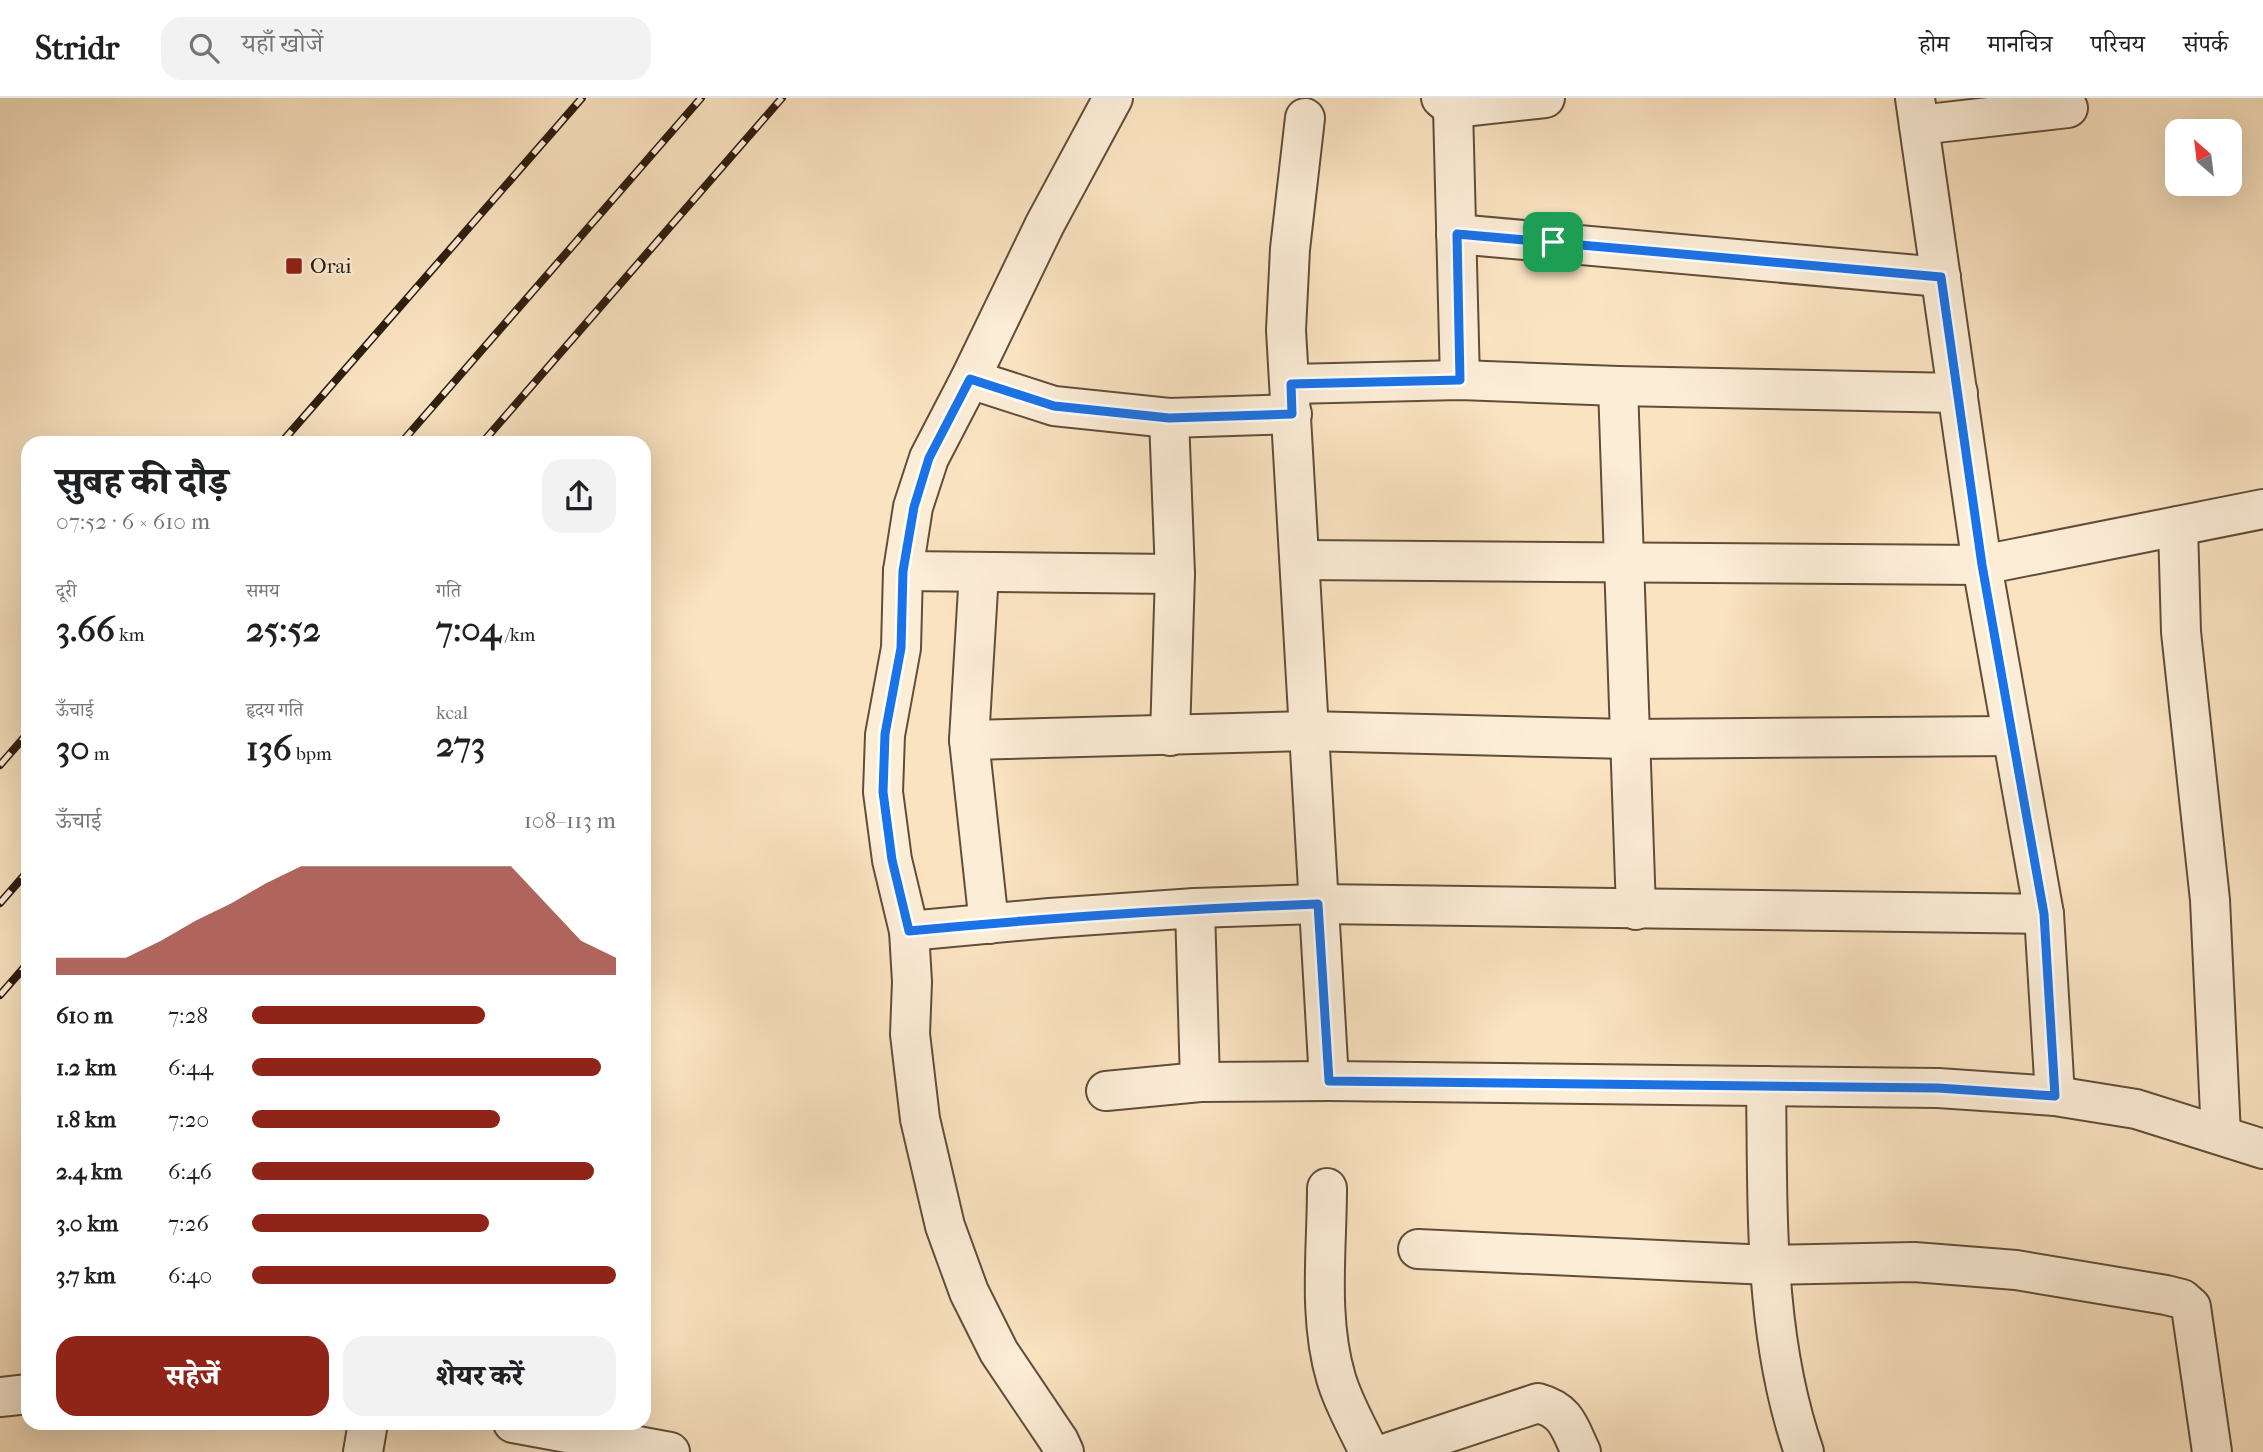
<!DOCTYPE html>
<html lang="hi">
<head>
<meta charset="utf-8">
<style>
  body { margin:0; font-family:"IM FELL French Canon","Noto Serif Devanagari",serif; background:#f2f2f2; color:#202124; height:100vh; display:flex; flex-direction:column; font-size:26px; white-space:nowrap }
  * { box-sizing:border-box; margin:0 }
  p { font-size:23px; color:#757577 }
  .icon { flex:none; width:38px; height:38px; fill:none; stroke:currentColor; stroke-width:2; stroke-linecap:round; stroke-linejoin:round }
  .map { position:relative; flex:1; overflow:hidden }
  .panel { position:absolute; left:21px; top:338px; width:630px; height:994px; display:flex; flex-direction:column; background:#fff; border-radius:21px; box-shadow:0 7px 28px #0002 }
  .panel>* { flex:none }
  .needle { width:46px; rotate:332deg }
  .fabs { position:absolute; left:2165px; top:21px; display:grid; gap:14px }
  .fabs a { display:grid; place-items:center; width:77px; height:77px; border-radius:14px; background:#fff; box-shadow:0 7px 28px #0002; font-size:35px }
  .pin { position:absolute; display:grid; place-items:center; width:60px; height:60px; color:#fff; margin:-30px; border-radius:14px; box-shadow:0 4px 10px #0006 }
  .round { display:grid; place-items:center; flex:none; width:74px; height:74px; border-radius:21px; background:#f2f2f2 }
  .head { display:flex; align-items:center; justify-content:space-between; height:119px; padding:0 35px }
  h1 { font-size:38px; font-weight:800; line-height:52px }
  .metrics { display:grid; grid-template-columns:repeat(3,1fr); gap:10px; height:119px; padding:7px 35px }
  .metrics div { display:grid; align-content:center }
  .metrics b { font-size:35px; font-weight:800 }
  .metrics small { font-size:19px; font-weight:400 }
  .metrics p { font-size:19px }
  .chart { height:196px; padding:14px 35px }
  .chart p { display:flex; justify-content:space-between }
  .chart svg { width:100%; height:126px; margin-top:7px; fill:#8f2418; opacity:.7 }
  .action { display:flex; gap:14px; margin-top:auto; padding:14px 35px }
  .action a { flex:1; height:80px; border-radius:21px; background:#8f2418; color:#fff; font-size:28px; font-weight:800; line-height:80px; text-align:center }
  .action a+a { background:#f2f2f2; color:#202124 }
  ul { padding:0 35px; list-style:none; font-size:23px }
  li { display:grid; grid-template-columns:112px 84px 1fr; align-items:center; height:52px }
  li i { height:18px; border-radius:9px; background:#8f2418 }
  header { display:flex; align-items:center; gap:42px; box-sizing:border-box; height:98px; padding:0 35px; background:#fff; border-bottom:2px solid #e0e0e0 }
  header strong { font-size:33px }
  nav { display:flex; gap:38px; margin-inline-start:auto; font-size:24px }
  .search { width:490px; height:63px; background:#f2f2f2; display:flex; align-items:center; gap:18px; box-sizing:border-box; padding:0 24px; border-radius:21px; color:#757577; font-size:26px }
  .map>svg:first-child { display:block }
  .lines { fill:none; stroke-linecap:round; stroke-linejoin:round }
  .street-casing { stroke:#614e3a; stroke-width:42 }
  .street { stroke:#fcedd7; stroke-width:38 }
  .rail-casing { stroke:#2e1d0d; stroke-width:8 }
  .rail { stroke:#fcedd7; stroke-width:5; stroke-dasharray:16; stroke-linecap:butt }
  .route-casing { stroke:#fff; stroke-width:14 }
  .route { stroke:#1a73e8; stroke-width:9 }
  .poi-dot { fill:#8f2418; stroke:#fcedd7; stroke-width:2.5 }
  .labels { text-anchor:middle; stroke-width:5; stroke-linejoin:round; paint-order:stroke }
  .poi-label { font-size:21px; fill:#2e1d0d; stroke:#fcedd7; text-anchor:start }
</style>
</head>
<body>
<header>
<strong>Stridr</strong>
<div class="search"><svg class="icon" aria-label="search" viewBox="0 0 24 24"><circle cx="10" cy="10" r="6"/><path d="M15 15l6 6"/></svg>यहाँ खोजें</div>
<nav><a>होम</a><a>मानचित्र</a><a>परिचय</a><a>संपर्क</a></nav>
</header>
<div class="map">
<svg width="2263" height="1354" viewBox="0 0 2263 1354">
  <rect width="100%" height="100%" fill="#fae3c1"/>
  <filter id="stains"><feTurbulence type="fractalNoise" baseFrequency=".00286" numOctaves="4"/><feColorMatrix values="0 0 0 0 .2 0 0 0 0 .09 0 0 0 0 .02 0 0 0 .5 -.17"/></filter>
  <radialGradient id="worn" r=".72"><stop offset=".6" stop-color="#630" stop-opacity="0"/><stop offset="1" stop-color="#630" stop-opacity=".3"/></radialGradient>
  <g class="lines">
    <!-- street casing -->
    <g class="street-casing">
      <g id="street">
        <polyline points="1441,0 1453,10 1545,0"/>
        <polyline points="1915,0 1982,467 2044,816 2055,998"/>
        <polyline points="1453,10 1460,282"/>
        <polyline points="1305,20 1290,151 1286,232 1329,983"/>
        <polyline points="1919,27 2068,10"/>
        <polyline points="1456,136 1941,179"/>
        <polyline points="970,281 1054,308 1169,320 1292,316"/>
        <polyline points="1291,286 1460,282 1618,288 1958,295"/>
        <polyline points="1618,288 1636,812"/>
        <polyline points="1169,320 1175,476 1170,638"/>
        <polyline points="2178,428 2181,534 2210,802 2221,1037"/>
        <polyline points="1300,462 1982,467 2263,411"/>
        <polyline points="903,473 1175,476"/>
        <polyline points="979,474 969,642 989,826"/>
        <polyline points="969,642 1307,633 1628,641 2011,638"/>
        <polyline points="1195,810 1200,984"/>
        <polyline points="909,833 1050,820 1195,810 1318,806 2044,816"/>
        <path d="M1766,988c2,123 -3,248 38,366"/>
        <polyline points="1106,993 1200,984 1329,983 1938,990 2055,998 2136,1011 2263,1051"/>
        <path d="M1327,1090c0,61 -9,130 9,190 7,25 22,50 33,74"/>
        <polyline points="1418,1151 1769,1167 1914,1164 2016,1172 2166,1197 2182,1201 2191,1209 2212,1354"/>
        <polyline points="0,1299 28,1296"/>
        <polyline points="513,1325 670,1354"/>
        <polyline points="363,1354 368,1325"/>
        <polyline points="1064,1354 1059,1343 999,1254 969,1194 945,1128 920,1021 910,936 912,884 909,833 892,762 883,694 885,637 901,550 903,473 913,409 929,360 970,281 1045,126 1113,0"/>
        <path d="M1390,1354l148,-49c29,8 31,24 43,49"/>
      </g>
    </g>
    <!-- street -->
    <use href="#street" class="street"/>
    <!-- rail casing -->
    <g class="rail-casing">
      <g id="rail">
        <polyline points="281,345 582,0"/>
        <polyline points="401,345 701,0"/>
        <polyline points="482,345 782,0"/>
        <polyline points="0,667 28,635"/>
        <polyline points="0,805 28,773"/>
        <polyline points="0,897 28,865"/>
      </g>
    </g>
    <!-- rail -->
    <use href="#rail" class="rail"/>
  </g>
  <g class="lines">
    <!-- route casing -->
    <g class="route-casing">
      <path id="route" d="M1457,136l484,43 41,288 62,349 11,182 -117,-8 -609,-7 -11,-177c-137,5 -273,14 -409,27l-17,-71 -9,-68 2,-58 16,-86 2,-77 11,-64 15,-49 41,-79 84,27 115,12 123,-4 -1,-30 169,-4z"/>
    </g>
    <!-- route -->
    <use href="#route" class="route"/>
  </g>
  <!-- markers -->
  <rect class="poi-dot" x="285" y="159" width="18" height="18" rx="3.5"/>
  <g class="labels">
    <!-- poi labels -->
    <g class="poi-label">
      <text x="310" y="175">Orai</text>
    </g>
  </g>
  <rect width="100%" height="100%" filter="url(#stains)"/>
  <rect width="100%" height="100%" fill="url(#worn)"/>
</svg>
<div class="fabs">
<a><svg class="needle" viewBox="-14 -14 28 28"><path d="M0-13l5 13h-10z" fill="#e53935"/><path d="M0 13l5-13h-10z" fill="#757577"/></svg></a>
</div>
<div class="pin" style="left:1553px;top:144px;background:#1e9e55"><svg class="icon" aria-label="arrive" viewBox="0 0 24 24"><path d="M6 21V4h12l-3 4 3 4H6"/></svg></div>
<section class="panel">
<div class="head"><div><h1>सुबह की दौड़</h1><p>07:52 · 6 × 610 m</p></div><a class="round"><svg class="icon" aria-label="share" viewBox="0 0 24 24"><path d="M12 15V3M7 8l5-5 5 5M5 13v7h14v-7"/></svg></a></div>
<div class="metrics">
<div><p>दूरी</p><b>3.66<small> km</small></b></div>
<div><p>समय</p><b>25:52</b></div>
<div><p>गति</p><b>7:04<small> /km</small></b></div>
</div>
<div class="metrics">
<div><p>ऊँचाई</p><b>30<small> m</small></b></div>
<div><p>हृदय गति</p><b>136<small> bpm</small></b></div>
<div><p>kcal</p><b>273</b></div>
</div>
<div class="chart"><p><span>ऊँचाई</span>108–113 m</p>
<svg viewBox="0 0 160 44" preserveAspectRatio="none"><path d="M0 44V38L10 38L20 38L30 32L40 25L50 19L60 12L70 6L80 6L90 6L100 6L110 6L120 6L130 6L140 19L150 32L160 38V44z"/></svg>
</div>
<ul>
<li><b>610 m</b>7:28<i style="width:64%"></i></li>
<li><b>1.2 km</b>6:44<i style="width:96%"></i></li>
<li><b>1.8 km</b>7:20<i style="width:68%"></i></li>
<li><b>2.4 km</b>6:46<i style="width:94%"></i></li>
<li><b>3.0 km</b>7:26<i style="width:65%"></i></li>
<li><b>3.7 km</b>6:40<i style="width:100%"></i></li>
</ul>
<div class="action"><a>सहेजें</a><a>शेयर करें</a></div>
</section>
</div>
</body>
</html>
